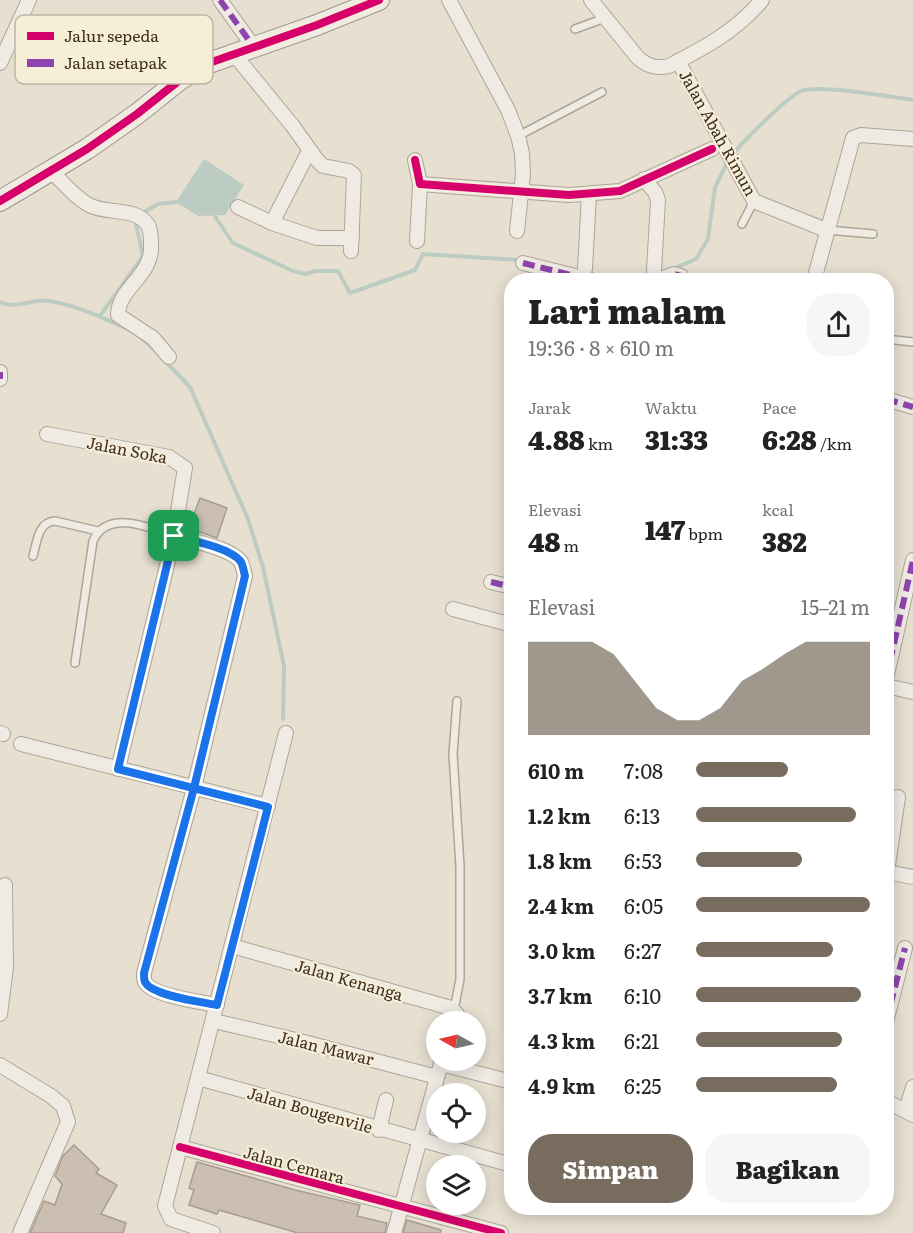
<!DOCTYPE html>
<html lang="id">
<head>
<meta charset="utf-8">
<style>
  body { margin:0; font-family:Literata,serif; background:#f6f6f6; color:#222; height:100vh; display:flex; flex-direction:column; font-size:22px; white-space:nowrap }
  * { box-sizing:border-box; margin:0 }
  p { font-size:20px; color:#767676 }
  .icon { flex:none; width:33px; height:33px; fill:none; stroke:currentColor; stroke-width:2; stroke-linecap:round; stroke-linejoin:round }
  .map { position:relative; flex:1; overflow:hidden }
  .sheet { position:absolute; left:504px; top:273px; width:390px; height:942px; display:flex; flex-direction:column; background:#fff; border-radius:24px; box-shadow:0 3px 15px #0003 }
  .sheet>* { flex:none }
  .needle { width:39px; rotate:278deg }
  .buttons { position:absolute; left:426px; top:1011px; display:grid; gap:12px }
  .buttons a { display:grid; place-items:center; width:60px; height:60px; border-radius:50%; background:#fff; box-shadow:0 3px 15px #0003; font-size:30px }
  .pin { position:absolute; display:grid; place-items:center; width:51px; height:51px; color:#fff; margin:-26px; border-radius:12px; box-shadow:0 3px 9px #0006 }
  .round { display:grid; place-items:center; flex:none; width:63px; height:63px; border-radius:24px; background:#f6f6f6 }
  .headline { display:flex; align-items:center; justify-content:space-between; height:102px; padding:0 24px }
  h1 { font-size:33px; font-weight:800; line-height:45px }
  .stats { display:grid; grid-template-columns:repeat(3,1fr); gap:9px; height:102px; padding:6px 24px }
  .stats div { display:grid; align-content:center }
  .stats b { font-size:26px; font-weight:800 }
  .stats small { font-size:16px; font-weight:400 }
  .stats p { font-size:16px }
  .chart { height:168px; padding:12px 24px }
  .chart p { display:flex; justify-content:space-between }
  .chart svg { width:100%; height:108px; margin-top:6px; fill:#786c5e; opacity:.7 }
  .action { display:flex; gap:12px; margin-top:auto; padding:12px 24px }
  .action a { flex:1; height:69px; border-radius:24px; background:#786c5e; color:#fff; font-size:24px; font-weight:800; line-height:69px; text-align:center }
  .action a+a { background:#f6f6f6; color:#222 }
  ul { padding:0 24px; list-style:none; font-size:20px }
  li { display:grid; grid-template-columns:96px 72px 1fr; align-items:center; height:45px }
  li i { height:15px; border-radius:8px; background:#786c5e }
  .map>svg:first-child { display:block }
  .water { fill:#bcccc2 }
  .lines { fill:none; stroke-linecap:round; stroke-linejoin:round }
  .stream { stroke:#bcccc2; stroke-width:4 }
  .building { fill:#cbbfb2; stroke:#a89c90; stroke-width:1.5 }
  .lane-casing { stroke:#ada599; stroke-width:10 }
  .street-casing { stroke:#ada599; stroke-width:16 }
  .secondary-casing { stroke:#9c958a; stroke-width:22 }
  .lane { stroke:#efebe3; stroke-width:7 }
  .street { stroke:#efebe3; stroke-width:14 }
  .secondary { stroke:#efebe3; stroke-width:20 }
  .quiet { stroke:#8e44ad; stroke-width:6; stroke-dasharray:12 6; stroke-linecap:butt }
  .cycleway-casing { stroke:#f7eed8; stroke-width:11 }
  .cycleway { stroke:#d6006c; stroke-width:8 }
  .route-casing { stroke:#fff; stroke-width:12 }
  .route { stroke:#1a73e8; stroke-width:8 }
  .labels { text-anchor:middle; stroke-width:4.5; stroke-linejoin:round; paint-order:stroke }
  .street-label { font-size:16px; fill:#3d2e20; stroke:#f7eed8 }
  .key { fill:#f7eed8; stroke:#bfb4a1; stroke-width:1.5 }
  .key-label { font-size:16px; fill:#3d2e20 }
</style>
</head>
<body>
<div class="map">
<svg width="913" height="1233" viewBox="0 0 913 1233">
  <rect width="100%" height="100%" fill="#e7e0d1"/>
  <!-- water -->
  <polygon class="water" points="204,159 244,185 225,215 198,216 176,202"/>
  <g class="lines">
    <!-- stream -->
    <g class="stream">
      <path d="M733,155c8,-13 55,-58 68,-64 18,-7 90,6 112,9"/>
      <polyline points="141,214 158,204 176,202"/>
      <polyline points="214,215 233,243 293,271 306,274 315,271 338,271 350,293 415,270 423,254 520,260"/>
      <polyline points="673,269 696,259 708,239 715,187 728,161"/>
      <polyline points="594,278 605,280"/>
      <polyline points="644,280 655,276"/>
      <path d="M0,302c16,8 34,-4 50,-1 28,5 54,17 79,29"/>
      <polyline points="100,316 143,256 136,224 138,221"/>
      <polyline points="140,337 157,352"/>
      <polyline points="164,360 190,387 248,519 263,567 284,666 283,719"/>
    </g>
  </g>
  <!-- building -->
  <g class="building">
    <polygon points="200,498 227,508 217,538 189,528"/>
    <polygon points="74,1145 99,1169 96,1173 117,1185 101,1214 126,1223 123,1233 30,1233 44,1201 55,1205 62,1184 55,1176 63,1156"/>
    <polygon points="197,1162 295,1190 360,1205 357,1216 387,1223 385,1233 298,1233 219,1210 217,1214 189,1205 194,1190 189,1188"/>
    <polygon points="407,1220 441,1230 440,1233 403,1233"/>
  </g>
  <g class="lines">
    <!-- lane casing -->
    <g class="lane-casing">
      <g id="lane">
        <polyline points="575,29 605,18"/>
        <polyline points="518,136 602,92"/>
        <polyline points="742,224 754,201"/>
        <polyline points="828,230 873,234"/>
        <polyline points="886,339 913,342"/>
        <path d="M33,556c4,-14 5,-34 22,-35l43,10"/>
        <path d="M75,663l18,-122c14,-32 56,-14 81,-5"/>
        <polyline points="454,1010 460,979 460,866 453,754 457,701"/>
      </g>
    </g>
    <!-- street casing -->
    <g class="street-casing">
      <g id="street">
        <polyline points="220,0 253,46"/>
        <polyline points="449,0 508,110 518,136 522,153 523,174 517,231"/>
        <path d="M591,0l47,58c10,8 18,11 31,8 35,-18 67,-35 93,-66"/>
        <polyline points="233,53 292,125 317,160 323,166 349,171 354,175 351,251"/>
        <polyline points="678,61 754,201 826,230"/>
        <polyline points="0,63 29,0"/>
        <polyline points="309,151 272,223 317,238 352,238"/>
        <polyline points="415,160 420,184 569,195 620,191 712,149"/>
        <path d="M51,171c12,11 24,27 38,34 18,10 46,1 59,20 3,6 3,12 3,18 3,33 -33,44 -33,72l35,23 16,19"/>
        <polyline points="644,179 655,192 658,200 654,271"/>
        <polyline points="238,207 272,223"/>
        <polyline points="417,241 420,184"/>
        <polyline points="523,263 591,280"/>
        <polyline points="585,269 589,194"/>
        <polyline points="658,280 674,274 681,276 682,280"/>
        <polyline points="814,280 853,138 861,135 913,139"/>
        <polyline points="0,372 0,379"/>
        <polyline points="886,399 913,407"/>
        <polyline points="47,434 169,457 185,468 174,536 118,769"/>
        <path d="M174,536c16,4 57,12 67,26 2,4 3,10 4,14l-51,212 -50,185c0,3 0,7 1,9 7,14 57,20 72,23"/>
        <polyline points="491,582 512,587"/>
        <polyline points="453,609 512,625"/>
        <polyline points="886,679 913,560"/>
        <polyline points="886,686 913,692"/>
        <polyline points="0,733 3,734"/>
        <polyline points="21,744 268,806"/>
        <polyline points="886,872 913,877"/>
        <polyline points="887,872 898,797"/>
        <polyline points="232,946 451,1008 457,1014 456,1022"/>
        <polyline points="0,1014 6,967 5,885"/>
        <polyline points="214,1021 300,1041 437,1077"/>
        <polyline points="886,1022 905,948"/>
        <polyline points="441,1064 512,1082"/>
        <polyline points="0,1065 51,1096 63,1106 68,1122 20,1233"/>
        <polyline points="198,1078 512,1165"/>
        <polyline points="886,1101 913,1115"/>
        <polyline points="906,1111 913,1087"/>
        <polyline points="379,1130 386,1100"/>
        <polyline points="180,1147 501,1233"/>
        <polyline points="213,1233 171,1219 165,1206 286,733"/>
        <polyline points="394,1233 442,1060"/>
      </g>
    </g>
    <!-- secondary casing -->
    <g class="secondary-casing">
      <polyline id="secondary" points="0,201 87,149 137,114 181,79 209,63 317,25 379,0"/>
    </g>
    <!-- lane -->
    <use href="#lane" class="lane"/>
    <!-- street -->
    <use href="#street" class="street"/>
    <!-- secondary -->
    <use href="#secondary" class="secondary"/>
    <!-- quiet -->
    <g class="quiet">
      <polyline points="220,0 253,46"/>
      <polyline points="523,263 591,280"/>
      <polyline points="658,280 674,274 681,276 682,280"/>
      <polyline points="0,372 0,379"/>
      <polyline points="886,399 913,407"/>
      <polyline points="491,582 512,587"/>
      <polyline points="886,679 913,560"/>
      <polyline points="886,1022 905,948"/>
    </g>
    <!-- cycleway casing -->
    <g class="cycleway-casing">
      <g id="cycleway">
        <polyline points="415,160 420,184 569,195 620,191 712,149"/>
        <polyline points="0,201 87,149 137,114 181,79 209,63 317,25 379,0"/>
        <path d="M174,536c16,4 57,12 67,26 2,4 3,10 4,14l-51,212 -50,185c0,3 0,7 1,9 7,14 57,20 72,23"/>
        <polyline points="180,1147 501,1233"/>
      </g>
    </g>
    <!-- cycleway -->
    <use href="#cycleway" class="cycleway"/>
  </g>
  <g class="lines">
    <!-- route casing -->
    <g class="route-casing">
      <path id="route" d="M174,536c16,4 58,12 67,26 2,4 3,10 4,14l-51,212 -50,185c0,3 0,7 1,9 7,14 58,20 72,23l51,-198 -150,-38 56,-233"/>
    </g>
    <!-- route -->
    <use href="#route" class="route"/>
  </g>
  <g class="labels">
    <!-- street labels -->
    <g class="street-label">
      <text transform="translate(718 133) rotate(61)" y="6">Jalan Abah Rimun</text>
      <text transform="translate(127 450) rotate(11)" y="6">Jalan Soka</text>
      <text transform="translate(349 980) rotate(16)" y="6">Jalan Kenanga</text>
      <text transform="translate(326 1048) rotate(14)" y="6">Jalan Mawar</text>
      <text transform="translate(310 1110) rotate(16)" y="6">Jalan Bougenvile</text>
      <text transform="translate(294 1165) rotate(15)" y="6">Jalan Cemara</text>
    </g>
  </g>
  <!-- legend -->
  <rect x="15" y="15" width="198" height="69" rx="9" class="key"/>
  <rect x="27" y="32" width="27" height="8" fill="#d6006c"/>
  <rect x="27" y="59" width="27" height="8" fill="#8e44ad"/>
  <g class="key-label">
    <text x="64" y="42">Jalur sepeda</text>
    <text x="64" y="69">Jalan setapak</text>
  </g>
</svg>
<div class="buttons">
<a><svg class="needle" viewBox="-14 -14 28 28"><path d="M0-13l5 13h-10z" fill="#e53935"/><path d="M0 13l5-13h-10z" fill="#767676"/></svg></a>
<a><svg class="icon" aria-label="locate" viewBox="0 0 24 24"><circle cx="12" cy="12" r="6"/><path d="M12 2v4M12 18v4M2 12h4M18 12h4"/></svg></a>
<a><svg class="icon" aria-label="layers" viewBox="0 0 24 24"><path d="M12 4l9 5-9 5-9-5zM3 14l9 5 9-5"/></svg></a>
</div>
<div class="pin" style="left:174px;top:536px;background:#1e9e55"><svg class="icon" aria-label="arrive" viewBox="0 0 24 24"><path d="M6 21V4h12l-3 4 3 4H6"/></svg></div>
<section class="sheet">
<div class="headline"><div><h1>Lari malam</h1><p>19:36 · 8 × 610 m</p></div><a class="round"><svg class="icon" aria-label="share" viewBox="0 0 24 24"><path d="M12 15V3M7 8l5-5 5 5M5 13v7h14v-7"/></svg></a></div>
<div class="stats">
<div><p>Jarak</p><b>4.88<small> km</small></b></div>
<div><p>Waktu</p><b>31:33</b></div>
<div><p>Pace</p><b>6:28<small> /km</small></b></div>
</div>
<div class="stats">
<div><p>Elevasi</p><b>48<small> m</small></b></div>
<div><b>147<small> bpm</small></b></div>
<div><p>kcal</p><b>382</b></div>
</div>
<div class="chart"><p><span>Elevasi</span>15–21 m</p>
<svg viewBox="0 0 160 44" preserveAspectRatio="none"><path d="M0 44V6L10 6L20 6L30 6L40 11L50 22L60 33L70 38L80 38L90 33L100 22L110 17L120 11L130 6L140 6L150 6L160 6V44z"/></svg>
</div>
<ul>
<li><b>610 m</b>7:08<i style="width:53%"></i></li>
<li><b>1.2 km</b>6:13<i style="width:92%"></i></li>
<li><b>1.8 km</b>6:53<i style="width:61%"></i></li>
<li><b>2.4 km</b>6:05<i style="width:100%"></i></li>
<li><b>3.0 km</b>6:27<i style="width:79%"></i></li>
<li><b>3.7 km</b>6:10<i style="width:95%"></i></li>
<li><b>4.3 km</b>6:21<i style="width:84%"></i></li>
<li><b>4.9 km</b>6:25<i style="width:81%"></i></li>
</ul>
<div class="action"><a>Simpan</a><a>Bagikan</a></div>
</section>
</div>
</body>
</html>
